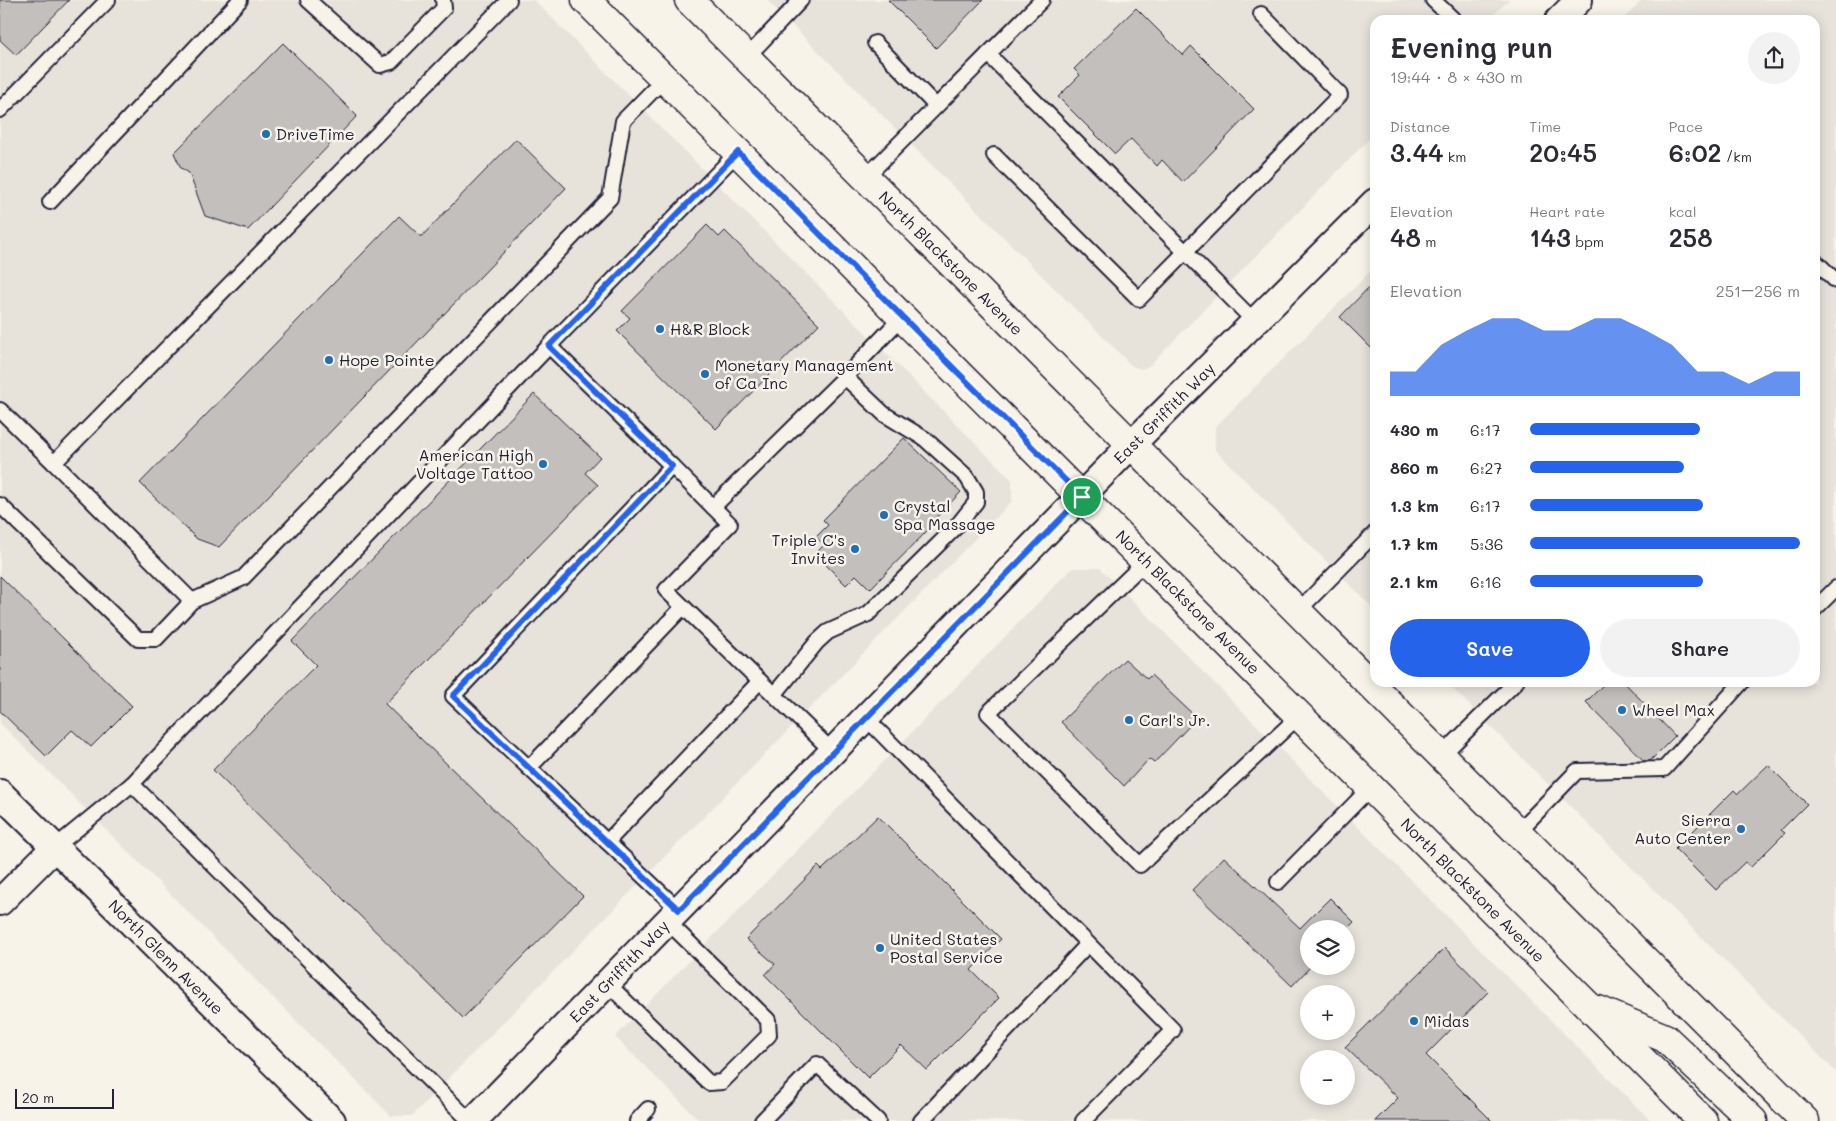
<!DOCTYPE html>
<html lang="en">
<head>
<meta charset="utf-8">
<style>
  body { margin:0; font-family:Mali,sans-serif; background:#f2f2f3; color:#2b2b33; height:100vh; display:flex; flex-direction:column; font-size:19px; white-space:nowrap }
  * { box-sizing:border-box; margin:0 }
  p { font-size:16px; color:#7c7c81 }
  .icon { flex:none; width:28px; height:28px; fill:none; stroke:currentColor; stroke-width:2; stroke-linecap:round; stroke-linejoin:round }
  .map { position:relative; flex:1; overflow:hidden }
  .sheet { position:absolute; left:1370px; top:15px; width:450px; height:672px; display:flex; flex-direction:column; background:#fff; border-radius:15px; box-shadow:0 2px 12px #0003 }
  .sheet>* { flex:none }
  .fabs { position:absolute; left:1300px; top:920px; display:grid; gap:10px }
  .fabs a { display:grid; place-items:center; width:55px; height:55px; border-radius:50%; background:#fff; box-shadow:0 2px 12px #0003; font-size:25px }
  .scale { position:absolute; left:15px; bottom:12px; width:99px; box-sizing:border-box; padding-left:5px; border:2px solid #22223b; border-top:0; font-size:14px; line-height:18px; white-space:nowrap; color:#22223b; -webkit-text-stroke:4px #f7f3e8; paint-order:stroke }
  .pin { position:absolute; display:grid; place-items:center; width:42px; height:42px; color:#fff; margin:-21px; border:2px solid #fff; border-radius:50%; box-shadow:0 1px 5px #0007 }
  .round { display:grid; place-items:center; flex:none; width:52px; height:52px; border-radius:26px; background:#f2f2f3 }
  .head { display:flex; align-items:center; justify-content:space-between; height:85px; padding:0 20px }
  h1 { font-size:28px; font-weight:600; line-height:38px }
  .metrics { display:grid; grid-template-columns:repeat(3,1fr); gap:8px; height:85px; padding:5px 20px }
  .metrics div { display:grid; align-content:center }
  .metrics b { font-size:25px; font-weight:600 }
  .metrics small { font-size:14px; font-weight:400 }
  .metrics p { font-size:14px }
  .chart { height:140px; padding:10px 20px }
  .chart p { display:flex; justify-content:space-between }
  .chart svg { width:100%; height:90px; margin-top:5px; fill:#2563eb; opacity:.7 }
  .button { display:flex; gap:10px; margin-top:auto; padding:10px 20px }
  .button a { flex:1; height:58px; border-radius:30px; background:#2563eb; color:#fff; font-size:20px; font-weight:600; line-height:58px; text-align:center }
  .button a+a { background:#f2f2f3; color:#2b2b33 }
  ul { padding:0 20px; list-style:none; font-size:16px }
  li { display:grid; grid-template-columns:80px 60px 1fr; align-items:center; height:38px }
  li i { height:12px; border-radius:6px; background:#2563eb }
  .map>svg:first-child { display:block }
  .built { fill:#e7e3db; fill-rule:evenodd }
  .building { fill:#c2bfbd; stroke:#22223b }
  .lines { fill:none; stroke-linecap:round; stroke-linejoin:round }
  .service-casing { stroke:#22223b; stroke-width:18 }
  .minor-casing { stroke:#22223b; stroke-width:30 }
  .primary-casing { stroke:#22223b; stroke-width:31 }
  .service { stroke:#f7f3e8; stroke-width:14 }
  .minor { stroke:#f7f3e8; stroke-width:26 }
  .primary { stroke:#f7f3e8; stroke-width:28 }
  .route-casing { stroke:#fff; stroke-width:10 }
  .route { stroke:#2563eb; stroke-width:6 }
  .poi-dot { fill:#1f6fb2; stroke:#f7f3e8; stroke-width:2 }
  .labels { text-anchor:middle; stroke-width:5; stroke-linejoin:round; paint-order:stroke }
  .poi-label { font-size:16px; fill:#22223b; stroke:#f7f3e8; text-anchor:start }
  .street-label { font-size:16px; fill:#22223b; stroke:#f7f3e8 }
</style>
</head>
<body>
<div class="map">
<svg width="1836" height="1121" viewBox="0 0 1836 1121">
  <rect width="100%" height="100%" fill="#f7f3e8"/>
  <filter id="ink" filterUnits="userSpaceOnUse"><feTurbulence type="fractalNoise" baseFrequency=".02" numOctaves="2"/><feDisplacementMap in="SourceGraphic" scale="10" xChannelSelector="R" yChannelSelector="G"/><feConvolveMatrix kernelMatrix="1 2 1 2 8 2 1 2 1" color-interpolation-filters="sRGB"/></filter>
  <g filter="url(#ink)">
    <!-- built -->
    <g class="built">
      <polygon points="0,0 534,0 1012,480 1012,501 412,1116 391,1116 0,723"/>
      <polygon points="767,0 1509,0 1488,20 1375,20 1375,133 1149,366 1141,369 1132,366"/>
      <polygon points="1642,0 1836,0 1836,1072 1447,683 1815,682 1815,20 1622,20"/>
      <polygon points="1375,267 1375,610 1215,450 1215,427"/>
      <path d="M1072,568h28l551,553h-951l-85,-84zM1309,929h37v37h-37zM1309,994h37v37h-37zM1309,1059h37v37h-37z"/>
    </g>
    <!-- building -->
    <g class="building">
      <polygon points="0,0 69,0 16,55 0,40"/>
      <polygon points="888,0 983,0 936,48"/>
      <polygon points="1136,8 1183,55 1191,46 1254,109 1183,182 1162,160 1157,166 1131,139 1115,154 1058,97 1080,75 1074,69"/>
      <polygon points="283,43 357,116 248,230 205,216 189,173 181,168 174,153"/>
      <polygon points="516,139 566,188 219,547 197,539 140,483 399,216 421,237"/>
      <polygon points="707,225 719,237 725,231 819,324 716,429 617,331 630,318 622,311"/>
      <polygon points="1375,281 1375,352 1340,317"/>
      <polygon points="534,394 600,457 585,473 598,485 385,704 583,896 463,1018 213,770 316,665 292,641"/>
      <polygon points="904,438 961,492 928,526 930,528 870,589 856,575 846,585 815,554 824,545 816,537 828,525 823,520"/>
      <polygon points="0,576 132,706 91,747 72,730 46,756 0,711"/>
      <polygon points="1125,659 1147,679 1151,675 1197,718 1154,763 1149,759 1124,786 1061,722"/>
      <polygon points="1606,682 1624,682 1675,736 1650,761 1644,761 1586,702"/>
      <polygon points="1768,765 1807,804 1781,830 1785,833 1751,867 1745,862 1716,890 1675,849 1734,790 1738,794"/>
      <polygon points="878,816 1001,939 971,970 999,998 927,1070 901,1045 868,1078 765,975 775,964 746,939 818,866 822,870"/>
      <polygon points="1224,857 1300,928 1330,898 1354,922 1346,930 1309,929 1309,966 1311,966 1292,986 1192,890"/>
      <polygon points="1445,948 1488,992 1426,1055 1492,1121 1375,1121 1398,1098 1345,1047"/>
    </g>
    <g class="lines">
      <!-- service casing -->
      <g class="service-casing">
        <g id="service">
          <polyline points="308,0 380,65 391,62 444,8 443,0"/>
          <polyline points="1433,0 1454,20"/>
          <polyline points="875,43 936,106"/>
          <polyline points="988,54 1255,322"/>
          <polyline points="746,58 801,0"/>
          <polyline points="0,110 108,0"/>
          <polyline points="994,155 1139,299 1340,95 1261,14"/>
          <polyline points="866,177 1042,0"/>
          <polyline points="50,202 240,0"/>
          <polyline points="1815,261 1836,281"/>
          <polyline points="549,346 738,152"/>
          <polyline points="0,410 54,463 509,0"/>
          <polyline points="54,463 192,601"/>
          <polyline points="672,466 730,524 666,590 833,752"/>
          <polyline points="0,505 138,639 156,639 192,601 243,578 610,198 623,121 664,79"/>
          <polyline points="713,507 845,377"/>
          <polyline points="1146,561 988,713 1140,865 1300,715"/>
          <polyline points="1815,609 1836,588"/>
          <polyline points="1298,611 1375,533"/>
          <polyline points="774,695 817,642 828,632 868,614 956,527 976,502 976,492 967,477 925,439 884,414 845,377 902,317"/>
          <polyline points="866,718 1173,1030 1083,1121"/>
          <polyline points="1442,755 1516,682"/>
          <polyline points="529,768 683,607"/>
          <polyline points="1518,832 1577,771 1664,769 1742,682"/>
          <polyline points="607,842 760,681"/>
          <polyline points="54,848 132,784"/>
          <polyline points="1278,882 1371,787"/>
          <polyline points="607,983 709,1083 722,1082 769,1035 768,1020 667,921"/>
          <polyline points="470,1121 132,784 549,346 672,466 453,696 679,910"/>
          <polyline points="637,1121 648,1109"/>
          <polyline points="762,1121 817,1064 878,1121"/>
          <polyline points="921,1121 1088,944"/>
        </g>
      </g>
      <!-- minor casing -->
      <g class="minor-casing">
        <g id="minor">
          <polyline points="1559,20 1579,0"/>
          <polyline points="0,793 332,1121"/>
          <polyline points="0,902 54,848"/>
          <polyline points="473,1121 1132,444 1375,202"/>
        </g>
      </g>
      <!-- primary casing -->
      <g class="primary-casing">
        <g id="primary">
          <polyline points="586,0 1703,1121"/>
          <polyline points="689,0 1805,1121"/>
          <polyline points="1598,1010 1665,1038 1753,1121"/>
        </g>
      </g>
      <!-- service -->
      <use href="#service" class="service"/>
      <!-- minor -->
      <use href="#minor" class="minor"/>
      <!-- primary -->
      <use href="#primary" class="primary"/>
    </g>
  </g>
  <g class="lines" filter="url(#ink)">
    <!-- route casing -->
    <g class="route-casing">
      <polygon id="route" points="738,152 1082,497 679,910 453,696 672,466 549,346"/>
    </g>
    <!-- route -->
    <use href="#route" class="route"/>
  </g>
  <!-- markers -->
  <g class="poi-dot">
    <circle cx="266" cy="134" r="5"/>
    <circle cx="660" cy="329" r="5"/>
    <circle cx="329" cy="360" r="5"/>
    <circle cx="705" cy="374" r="5"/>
    <circle cx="543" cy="464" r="5"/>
    <circle cx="884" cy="515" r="5"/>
    <circle cx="855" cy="549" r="5"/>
    <circle cx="1622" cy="710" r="5"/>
    <circle cx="1129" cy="720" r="5"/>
    <circle cx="1741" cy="829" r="5"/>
    <circle cx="880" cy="948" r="5"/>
    <circle cx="1414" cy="1021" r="5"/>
  </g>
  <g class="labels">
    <!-- poi labels -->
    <g class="poi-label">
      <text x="276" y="140">DriveTime</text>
      <text x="670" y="335">H&amp;R Block</text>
      <text x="339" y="366">Hope Pointe</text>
      <text x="715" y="371">Monetary Management<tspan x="715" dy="18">of Ca Inc</tspan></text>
      <text x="533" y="461" text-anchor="end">American High<tspan x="533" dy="18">Voltage Tattoo</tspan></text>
      <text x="894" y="512">Crystal<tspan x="894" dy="18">Spa Massage</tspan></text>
      <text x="845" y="546" text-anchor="end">Triple C's<tspan x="845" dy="18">Invites</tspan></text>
      <text x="1632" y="716">Wheel Max</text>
      <text x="1139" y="726">Carl's Jr.</text>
      <text x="1731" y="826" text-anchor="end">Sierra<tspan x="1731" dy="18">Auto Center</tspan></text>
      <text x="890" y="945">United States<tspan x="890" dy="18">Postal Service</tspan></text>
      <text x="1424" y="1027">Midas</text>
    </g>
    <!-- street labels -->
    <g class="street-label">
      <text transform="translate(951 263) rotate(45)" y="6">North Blackstone Avenue</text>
      <text transform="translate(1164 413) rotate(-45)" y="6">East Griffith Way</text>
      <text transform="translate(1188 602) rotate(45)" y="6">North Blackstone Avenue</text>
      <text transform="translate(1473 890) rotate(45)" y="6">North Blackstone Avenue</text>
      <text transform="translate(166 957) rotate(45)" y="6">North Glenn Avenue</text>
      <text transform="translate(619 971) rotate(-46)" y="6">East Griffith Way</text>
    </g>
  </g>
</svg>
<div class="fabs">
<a><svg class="icon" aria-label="layers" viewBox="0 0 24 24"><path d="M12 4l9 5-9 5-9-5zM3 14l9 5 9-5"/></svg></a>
<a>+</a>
<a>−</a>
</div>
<div class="scale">20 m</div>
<div class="pin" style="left:1082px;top:497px;background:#1e9e55"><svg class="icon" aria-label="arrive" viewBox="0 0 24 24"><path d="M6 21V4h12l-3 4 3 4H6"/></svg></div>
<section class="sheet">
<div class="head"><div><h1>Evening run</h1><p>19:44 · 8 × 430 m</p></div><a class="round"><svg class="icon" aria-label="share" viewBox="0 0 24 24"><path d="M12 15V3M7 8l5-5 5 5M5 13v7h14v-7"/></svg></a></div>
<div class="metrics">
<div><p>Distance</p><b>3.44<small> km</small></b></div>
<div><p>Time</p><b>20:45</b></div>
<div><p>Pace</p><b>6:02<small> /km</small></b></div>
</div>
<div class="metrics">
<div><p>Elevation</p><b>48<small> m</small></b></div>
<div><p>Heart rate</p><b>143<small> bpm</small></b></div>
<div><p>kcal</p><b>258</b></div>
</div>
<div class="chart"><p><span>Elevation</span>251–256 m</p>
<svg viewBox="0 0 160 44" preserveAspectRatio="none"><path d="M0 44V32L10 32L20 19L30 12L40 6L50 6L60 12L70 12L80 6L90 6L100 12L110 19L120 32L130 32L140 38L150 32L160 32V44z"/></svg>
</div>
<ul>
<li><b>430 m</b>6:17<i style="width:63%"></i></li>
<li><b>860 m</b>6:27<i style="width:57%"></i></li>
<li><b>1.3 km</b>6:17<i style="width:64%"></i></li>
<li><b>1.7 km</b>5:36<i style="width:100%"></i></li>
<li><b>2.1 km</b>6:16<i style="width:64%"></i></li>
</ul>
<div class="button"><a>Save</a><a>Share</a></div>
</section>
</div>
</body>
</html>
